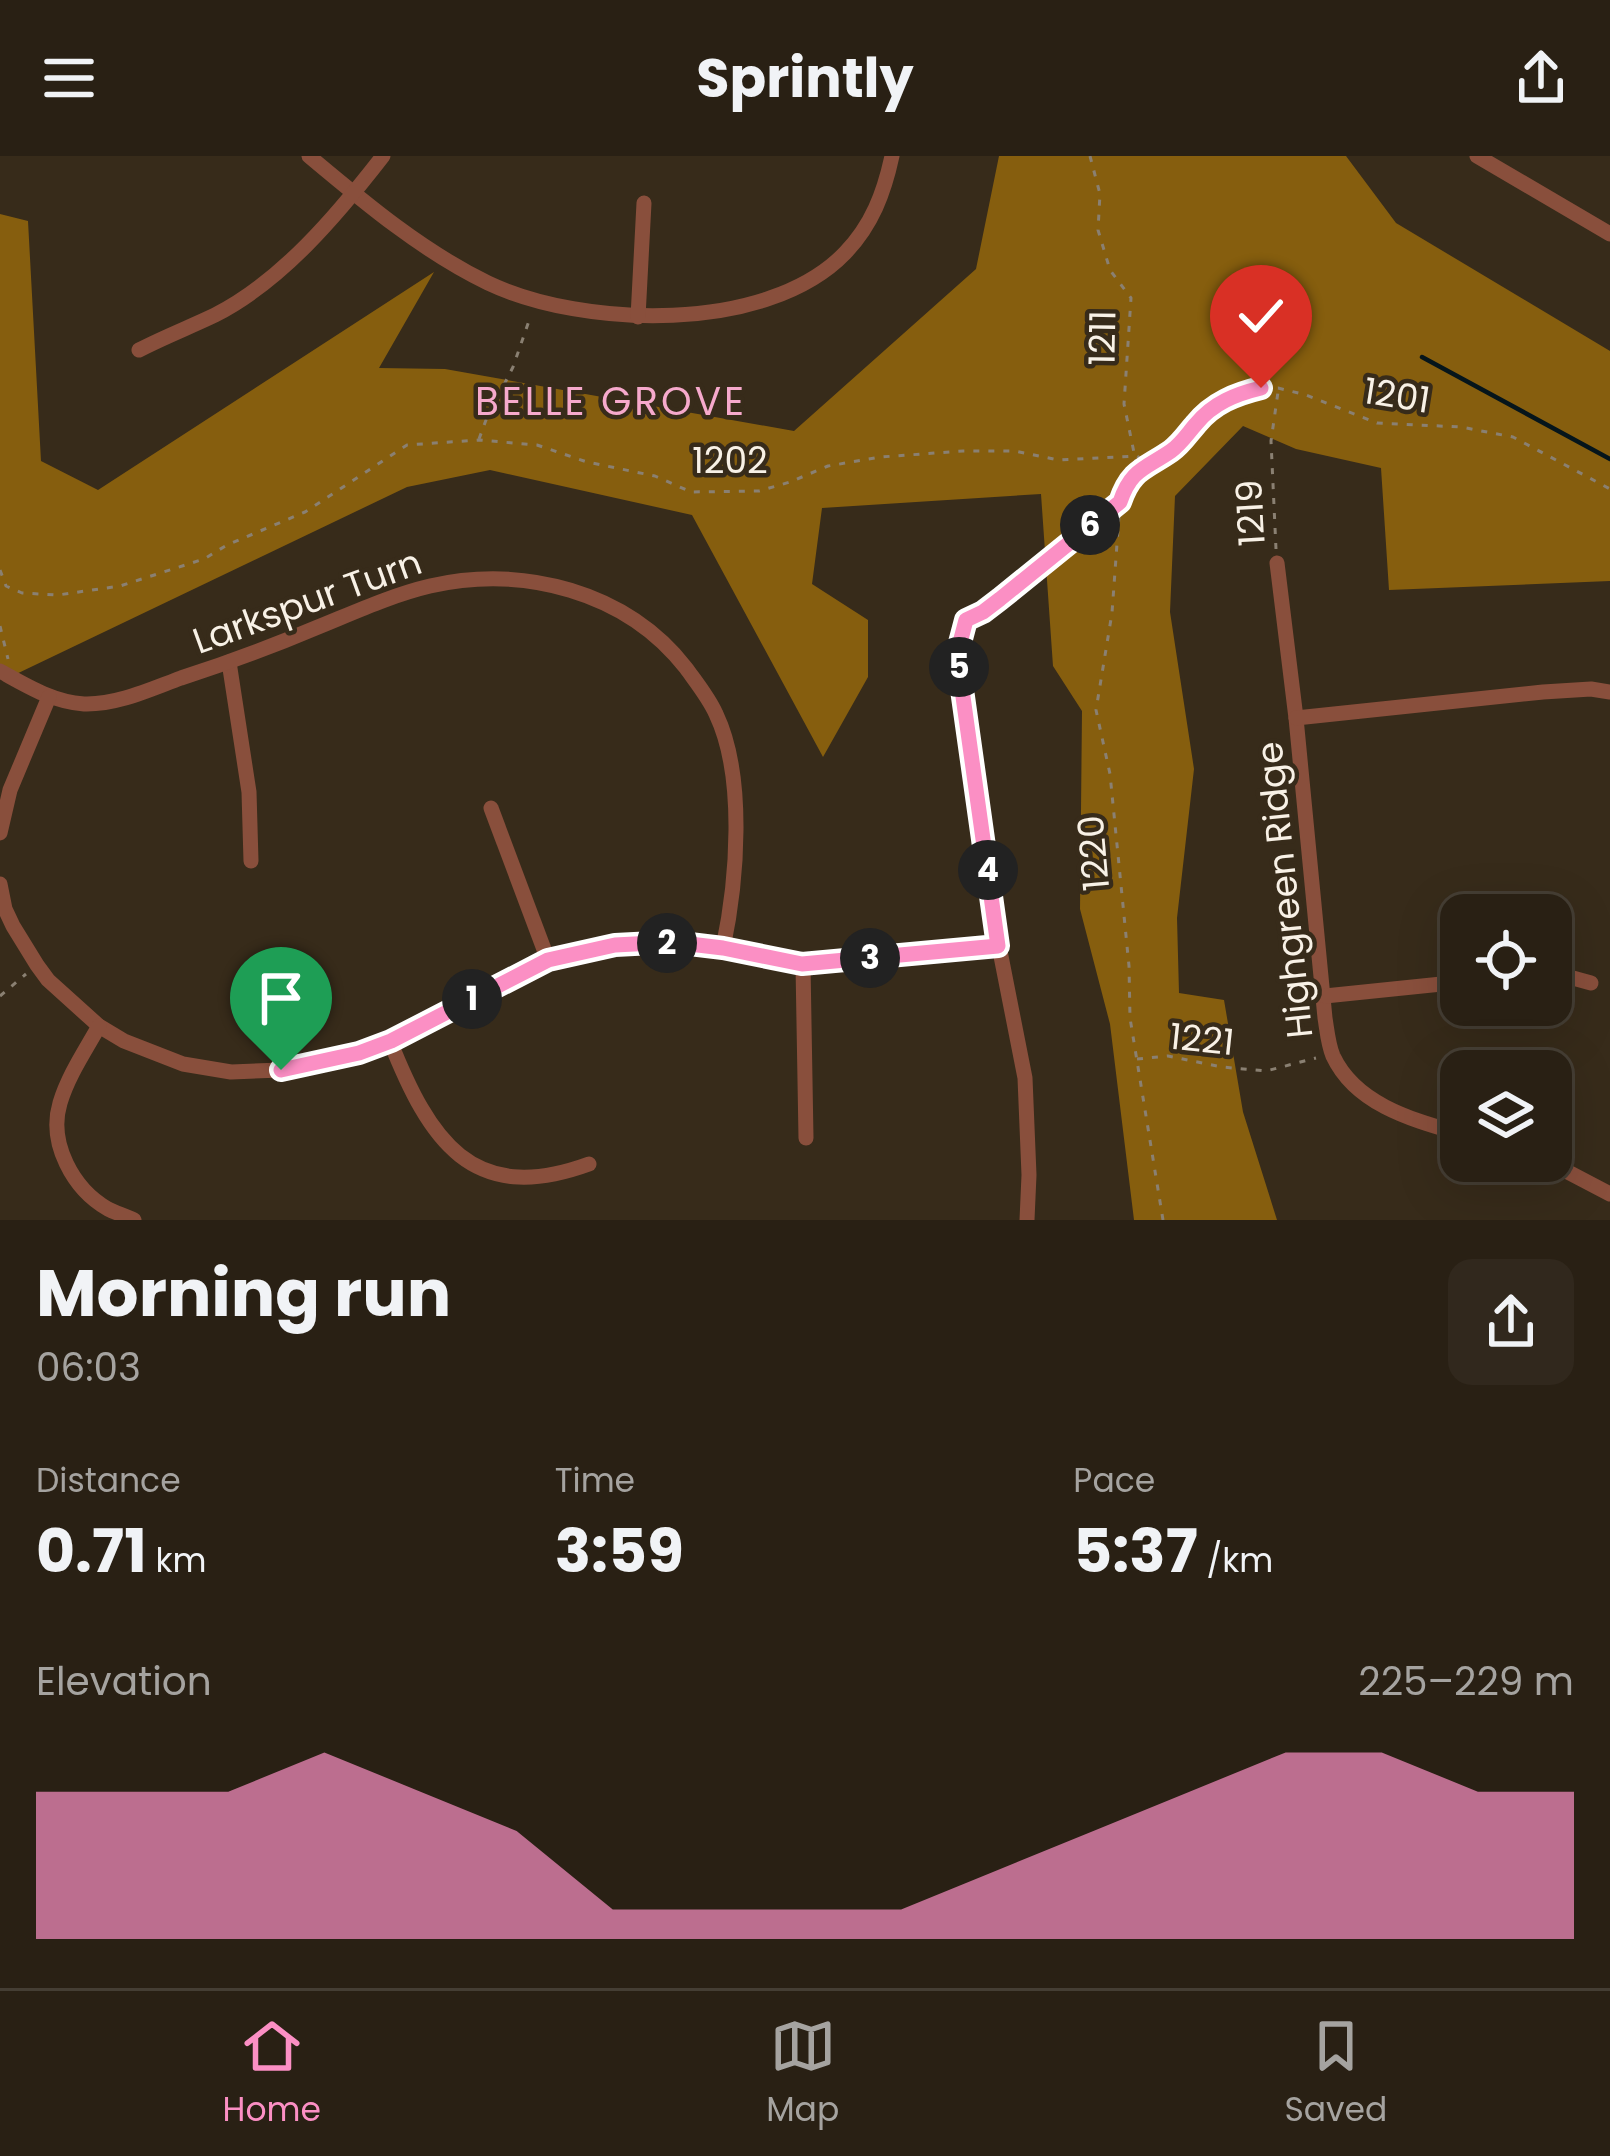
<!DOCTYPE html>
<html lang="en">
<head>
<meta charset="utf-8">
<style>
  body { margin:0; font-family:Poppins,sans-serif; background:#31281d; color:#f1f3f6; height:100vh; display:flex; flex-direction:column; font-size:45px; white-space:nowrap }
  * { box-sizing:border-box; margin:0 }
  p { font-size:39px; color:#a5a3a0 }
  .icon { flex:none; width:66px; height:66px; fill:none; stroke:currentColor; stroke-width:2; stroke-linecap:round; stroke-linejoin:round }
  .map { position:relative; height:1064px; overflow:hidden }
  .sheet { display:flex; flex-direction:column; background:#292014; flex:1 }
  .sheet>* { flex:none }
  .tools { position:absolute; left:1440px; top:738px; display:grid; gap:24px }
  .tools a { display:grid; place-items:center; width:132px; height:132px; border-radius:24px; background:#292014; box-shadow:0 12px 48px #0002,0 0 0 3px #453e34; font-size:60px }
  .pin { position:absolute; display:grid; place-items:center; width:102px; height:102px; color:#fff; margin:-123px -51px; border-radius:50% 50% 50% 0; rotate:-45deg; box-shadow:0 0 12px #0007 }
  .pin .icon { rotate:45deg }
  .km { position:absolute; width:60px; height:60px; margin:-30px; border-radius:50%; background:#222; color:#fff; font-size:33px; line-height:60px; text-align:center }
  .round { display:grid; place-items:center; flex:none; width:126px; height:126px; border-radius:24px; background:#31281d }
  .summary { display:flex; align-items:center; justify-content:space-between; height:204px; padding:0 36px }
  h1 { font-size:66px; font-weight:700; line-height:90px }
  .stats { display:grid; grid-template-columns:repeat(3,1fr); gap:18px; height:204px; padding:12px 36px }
  .stats div { display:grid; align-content:center }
  .stats b { font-size:60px; font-weight:700 }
  .stats small { font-size:33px; font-weight:400 }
  .stats p { font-size:33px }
  .chart { height:336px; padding:24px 36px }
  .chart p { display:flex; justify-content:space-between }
  .chart svg { width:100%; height:216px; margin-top:12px; fill:#fb8fc4; opacity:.7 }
  header { display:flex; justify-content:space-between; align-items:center; height:156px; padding:0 36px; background:#292014; font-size:54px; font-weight:700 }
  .tab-bar { display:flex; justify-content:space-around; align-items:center; height:168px; border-top:3px solid #453e34; background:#292014; font-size:33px; color:#a5a3a0 }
  .tab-bar a { display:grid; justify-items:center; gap:6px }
  .tab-bar .active { color:#fb8fc4 }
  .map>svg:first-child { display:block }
  .forest { fill:#865e0e }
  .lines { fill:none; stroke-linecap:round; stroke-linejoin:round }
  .stream { stroke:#05151b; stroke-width:4.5 }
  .path { stroke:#8a8072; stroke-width:3; stroke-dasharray:6 9; stroke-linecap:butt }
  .minor { stroke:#894f3c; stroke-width:15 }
  .route-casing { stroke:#fff; stroke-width:24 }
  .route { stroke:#fb8fc4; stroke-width:15 }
  .labels { text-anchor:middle; stroke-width:9; stroke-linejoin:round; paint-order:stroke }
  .street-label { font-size:36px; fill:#f8f1e6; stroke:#372b1a }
  .neighbourhood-label { font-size:39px; letter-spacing:3px; fill:#f6a9cc; stroke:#372b1a }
</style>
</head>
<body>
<header><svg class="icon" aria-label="menu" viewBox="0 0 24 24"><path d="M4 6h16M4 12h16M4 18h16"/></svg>Sprintly<svg class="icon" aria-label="share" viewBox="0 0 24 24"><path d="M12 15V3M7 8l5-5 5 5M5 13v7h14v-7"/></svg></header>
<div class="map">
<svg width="1610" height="1064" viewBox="0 0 1610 1064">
  <rect width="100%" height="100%" fill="#372b1a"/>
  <!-- forest -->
  <polygon class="forest" points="999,0 1346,0 1396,67 1610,195 1610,425 1389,434 1381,312 1296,293 1243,270 1175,340 1170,456 1194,613 1177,762 1179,837 1224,844 1243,956 1277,1064 1134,1064 1110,868 1080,753 1082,555 1053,510 1041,338 822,352 812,428 868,464 868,521 823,601 692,359 490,314 407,331 10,521 0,515 0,58 28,65 41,305 98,334 434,116 379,212 445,213 794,275 976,113"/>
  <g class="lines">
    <!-- stream -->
    <polyline class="stream" points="1422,201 1610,303"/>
    <!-- path -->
    <g class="path">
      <polyline points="1090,0 1100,38 1098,74 1110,114 1131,142 1124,248 1138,316"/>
      <polyline points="479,283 486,264 513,211 531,159"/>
      <polyline points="1276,393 1271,285 1278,236"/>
      <polyline points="0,414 6,430 22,437 58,439 120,430 204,403 227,389 305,356 407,289 479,284 537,289 587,306 655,320 691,336 759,335 790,326 828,310 881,301 963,295 1015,295 1058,304 1137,300 1146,306"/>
      <polyline points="978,458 1117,349"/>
      <polyline points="0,470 8,503"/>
      <polyline points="0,840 26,818"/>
      <polyline points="1137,903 1168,900 1222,911 1266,915 1316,902"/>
      <polyline points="1163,1064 1130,862 1129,810 1110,618 1096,554 1112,457 1120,346 1127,326 1147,306 1170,296 1217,248 1243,237 1278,232 1306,239 1377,267 1461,271 1513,281 1610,333"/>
    </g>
    <!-- minor -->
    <g class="minor">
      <path d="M309,0c56,47 113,95 179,127 95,45 279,51 357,-30 27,-28 39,-60 47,-97"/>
      <polyline points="1477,0 1610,78"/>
      <polyline points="638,161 644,47"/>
      <path d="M139,194c25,-13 51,-23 76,-35 67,-34 123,-101 168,-159"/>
      <path d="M1277,407l19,155 29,300c2,12 3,26 8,38 23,49 80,64 128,78"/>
      <polyline points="966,464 957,498 999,790 1025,922 1029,1019 1027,1064"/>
      <polyline points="229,506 249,636 251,705"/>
      <path d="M0,515c27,15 53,31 84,33 33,1 67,-15 97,-26 47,-15 92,-32 137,-51 37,-15 74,-32 112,-41 93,-21 196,5 256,82 10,14 23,30 30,46 30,63 21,168 7,234"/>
      <polyline points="1296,562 1543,536 1591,533 1610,536"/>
      <polyline points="491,652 548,804"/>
      <polyline points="0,677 10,634 49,541"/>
      <polyline points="0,728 5,753 13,770 37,809 48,824 99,870 124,885 183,908 231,916 281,914 359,897 390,885 548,804 615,789 673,786 723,792 803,809 999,790"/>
      <polyline points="803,809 806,982"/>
      <polyline points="1551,816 1591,827"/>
      <polyline points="1325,840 1461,826"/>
      <path d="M99,870c-14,25 -31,50 -39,77 -12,40 13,86 48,106 8,4 18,7 26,11"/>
      <path d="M390,885c39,98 81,166 199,123"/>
      <polyline points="1547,1005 1610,1038"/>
    </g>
  </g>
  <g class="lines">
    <!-- route casing -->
    <g class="route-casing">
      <path id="route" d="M281,914l78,-17 32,-12 157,-81 67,-15 58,-3 50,6 79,16 196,-18 -41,-292 9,-34 17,-8 17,-13 120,-97c11,-33 25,-33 51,-51 10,-7 17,-18 25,-27 17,-21 40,-30 65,-36"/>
    </g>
    <!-- route -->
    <use href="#route" class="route"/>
  </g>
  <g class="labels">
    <!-- street labels -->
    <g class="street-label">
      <text transform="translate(1102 182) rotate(-89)" y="13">1211</text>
      <text transform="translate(1397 239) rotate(9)" y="13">1201</text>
      <text x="730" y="317">1202</text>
      <text transform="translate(1250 357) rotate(-93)" y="13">1219</text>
      <text transform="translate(307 445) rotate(-20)" y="13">Larkspur Turn</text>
      <text transform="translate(1093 697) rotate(-95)" y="13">1220</text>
      <text transform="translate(1284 734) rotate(-96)" y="13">Highgreen Ridge</text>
      <text transform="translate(1202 883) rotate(6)" y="13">1221</text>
    </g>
    <!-- neighbourhood labels -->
    <g class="neighbourhood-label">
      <text x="611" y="259">BELLE GROVE</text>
    </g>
  </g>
</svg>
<div class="tools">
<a><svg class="icon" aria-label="locate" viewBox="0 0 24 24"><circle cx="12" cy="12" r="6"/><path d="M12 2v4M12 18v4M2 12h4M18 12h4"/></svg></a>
<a><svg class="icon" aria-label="layers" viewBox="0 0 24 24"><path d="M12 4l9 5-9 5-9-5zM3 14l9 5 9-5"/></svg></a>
</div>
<div class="pin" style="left:281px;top:914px;background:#1e9e55"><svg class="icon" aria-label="arrive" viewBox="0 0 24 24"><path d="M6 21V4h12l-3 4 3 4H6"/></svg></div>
<div class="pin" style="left:1261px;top:232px;background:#d93025"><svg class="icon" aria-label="check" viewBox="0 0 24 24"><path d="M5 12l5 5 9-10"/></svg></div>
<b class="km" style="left:472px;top:843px">1</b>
<b class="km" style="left:667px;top:787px">2</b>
<b class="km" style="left:870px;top:802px">3</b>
<b class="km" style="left:988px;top:714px">4</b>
<b class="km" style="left:959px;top:511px">5</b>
<b class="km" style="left:1090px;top:369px">6</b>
</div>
<section class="sheet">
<div class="summary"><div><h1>Morning run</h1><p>06:03</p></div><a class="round"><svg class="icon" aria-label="share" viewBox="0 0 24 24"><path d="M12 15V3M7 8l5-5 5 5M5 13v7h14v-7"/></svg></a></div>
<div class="stats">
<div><p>Distance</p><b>0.71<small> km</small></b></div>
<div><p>Time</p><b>3:59</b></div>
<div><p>Pace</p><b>5:37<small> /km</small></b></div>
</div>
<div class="chart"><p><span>Elevation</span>225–229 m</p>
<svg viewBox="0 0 160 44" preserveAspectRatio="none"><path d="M0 44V14L10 14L20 14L30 6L40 14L50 22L60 38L70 38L80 38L90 38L100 30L110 22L120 14L130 6L140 6L150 14L160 14V44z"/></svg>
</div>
</section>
<nav class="tab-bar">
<a class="active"><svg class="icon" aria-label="home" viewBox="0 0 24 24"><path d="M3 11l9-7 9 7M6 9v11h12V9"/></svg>Home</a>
<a><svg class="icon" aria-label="map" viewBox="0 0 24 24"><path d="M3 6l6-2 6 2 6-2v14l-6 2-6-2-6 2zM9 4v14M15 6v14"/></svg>Map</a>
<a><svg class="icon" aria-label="saved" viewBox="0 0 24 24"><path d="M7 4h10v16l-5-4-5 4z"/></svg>Saved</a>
</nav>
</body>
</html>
